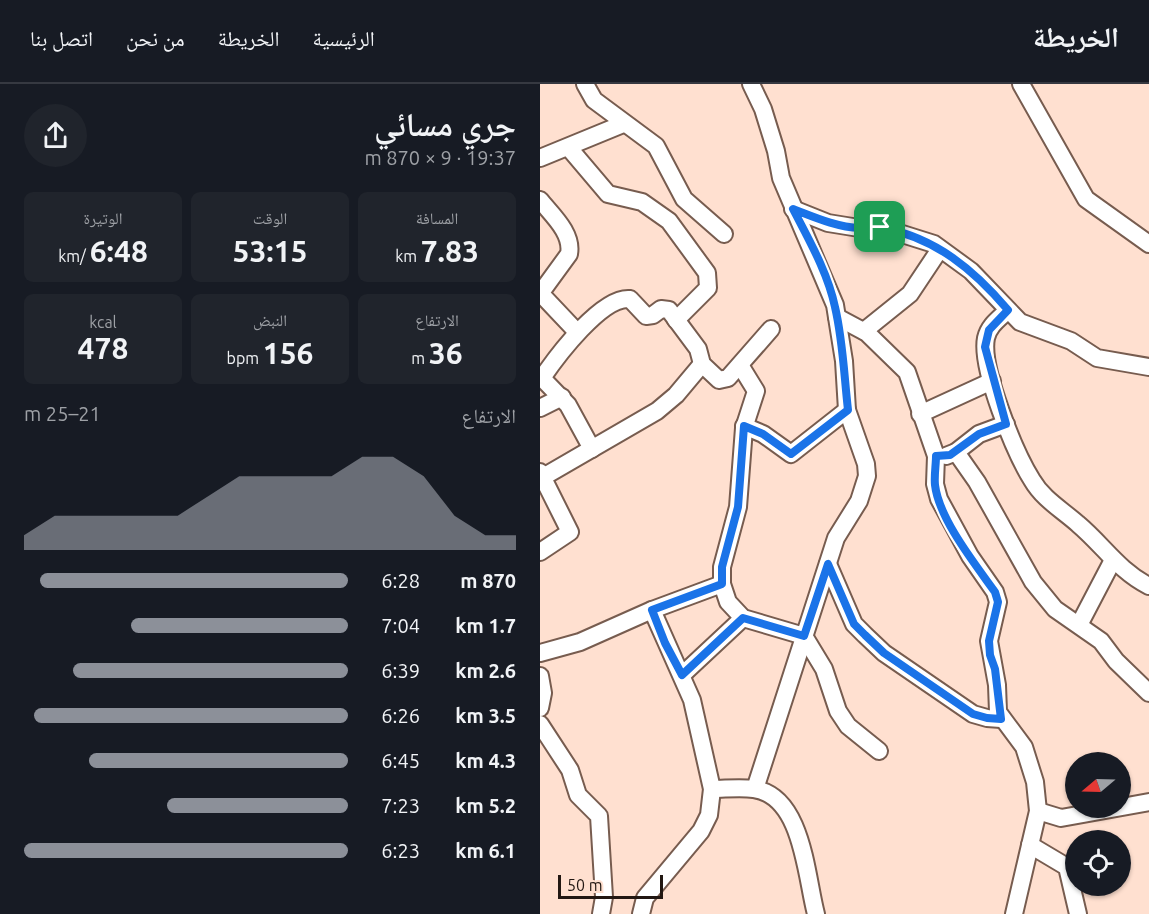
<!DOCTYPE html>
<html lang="ar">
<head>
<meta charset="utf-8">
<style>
  body { margin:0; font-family:Ubuntu,"Noto Naskh Arabic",sans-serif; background:#20242c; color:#f1f3f6; direction:rtl; height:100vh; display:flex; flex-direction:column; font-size:22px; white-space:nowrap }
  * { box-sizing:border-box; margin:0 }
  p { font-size:20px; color:#9ea1a6 }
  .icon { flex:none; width:33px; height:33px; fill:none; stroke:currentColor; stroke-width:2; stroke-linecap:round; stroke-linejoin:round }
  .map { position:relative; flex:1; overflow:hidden; direction:ltr }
  .panel { display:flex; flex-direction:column; background:#171b24; width:540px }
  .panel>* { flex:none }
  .needle { width:39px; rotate:251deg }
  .tools { position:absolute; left:525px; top:668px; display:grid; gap:12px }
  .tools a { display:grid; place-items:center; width:66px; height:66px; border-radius:50%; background:#171b24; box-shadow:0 2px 4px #0004; font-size:30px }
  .scale { position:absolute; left:18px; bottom:15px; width:105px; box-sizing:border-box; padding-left:6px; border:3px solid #221712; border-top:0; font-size:16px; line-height:21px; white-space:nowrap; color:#221712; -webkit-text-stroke:4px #ffe0d0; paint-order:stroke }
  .pin { position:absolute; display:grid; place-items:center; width:51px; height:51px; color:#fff; margin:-26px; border-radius:12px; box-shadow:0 3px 9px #0006 }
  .round { display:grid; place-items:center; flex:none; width:63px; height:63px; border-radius:32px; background:#20242c }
  .head { display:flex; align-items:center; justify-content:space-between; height:102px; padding:0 24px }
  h1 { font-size:33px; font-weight:600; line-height:45px }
  .stats { display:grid; grid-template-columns:repeat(3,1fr); gap:9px; height:102px; padding:6px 24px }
  .stats div { display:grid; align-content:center; border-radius:9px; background:#20242c; text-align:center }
  .stats b { font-size:30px; font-weight:600 }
  .stats small { font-size:16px; font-weight:400 }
  .stats p { font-size:16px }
  .chart { height:168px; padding:12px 24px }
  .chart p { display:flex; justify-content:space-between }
  .chart svg { width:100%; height:108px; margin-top:6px; fill:#8c9099; opacity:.7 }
  ul { padding:0 24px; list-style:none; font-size:20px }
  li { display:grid; grid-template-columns:96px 72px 1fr; align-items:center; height:45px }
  li i { height:15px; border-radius:8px; background:#8c9099 }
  header { display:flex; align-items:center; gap:36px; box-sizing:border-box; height:84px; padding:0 30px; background:#171b24; border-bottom:2px solid #363941 }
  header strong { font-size:28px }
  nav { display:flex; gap:33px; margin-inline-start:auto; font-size:21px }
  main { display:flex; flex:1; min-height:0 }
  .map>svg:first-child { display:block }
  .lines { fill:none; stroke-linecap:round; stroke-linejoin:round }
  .minor-casing { stroke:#775c4f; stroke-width:20 }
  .minor { stroke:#fff; stroke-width:16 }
  .route-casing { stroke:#fff; stroke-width:12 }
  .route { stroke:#1a73e8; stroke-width:8 }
</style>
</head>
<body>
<header>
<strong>الخريطة</strong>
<nav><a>الرئيسية</a><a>الخريطة</a><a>من نحن</a><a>اتصل بنا</a></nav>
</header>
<main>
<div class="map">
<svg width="609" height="830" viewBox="0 0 609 830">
  <rect width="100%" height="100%" fill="#ffe0d0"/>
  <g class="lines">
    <!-- minor casing -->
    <g class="minor-casing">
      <g id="minor">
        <polyline points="45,0 54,16 116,62 144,115 184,150"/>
        <polyline points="211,0 223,25 236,67 241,94 295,221 304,277 307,326 326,380 327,392 319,417 296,454 215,705"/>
        <polyline points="481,0 546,115 609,160"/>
        <polyline points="29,64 68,110 102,118 129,137 167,189 168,204 136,236"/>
        <polyline points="0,74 83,40"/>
        <path d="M0,116c12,15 33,33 29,54l-27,37 1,5 34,36"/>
        <polyline points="253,125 288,139 319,144 340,143 394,160 431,187 480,238 531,257 557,274 609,283"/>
        <path d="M468,226c-9,9 -19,15 -22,28 -6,30 29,115 46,142 11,19 29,29 46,44 25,21 41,47 71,62"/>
        <polyline points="297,233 327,249 367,288 396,372 395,400 399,415 430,472 455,508 458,518 449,557 457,601 458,628 484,663 495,698 498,727 474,830"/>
        <polyline points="324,247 370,210 400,165"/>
        <polyline points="200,281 216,307 204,344 198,423 182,483 182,500 188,518 203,534 264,552 284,585 298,627 308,642 339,667"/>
        <polyline points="0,292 28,321 52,365"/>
        <path d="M2,294c15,-22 60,-82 88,-79l16,17 7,-1 8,-6 8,1 29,39 4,15 17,16 9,-2 43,-49"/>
        <polyline points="0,324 22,313"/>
        <polyline points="380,330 452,297"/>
        <polyline points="204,342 223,350 251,370 307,326"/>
        <polyline points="416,368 437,398 493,498 515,525 561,557 576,577 609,609"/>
        <polyline points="406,372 416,368 439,350 466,340"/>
        <polyline points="0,388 30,448 0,468"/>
        <polyline points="3,393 117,327 136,311 162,280"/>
        <polyline points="288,480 314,540 325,551 344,569 433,630 447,634 461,635"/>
        <polyline points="539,541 573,476"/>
        <polyline points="0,569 40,558 112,526 182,500"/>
        <polyline points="142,591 203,534"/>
        <polyline points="0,592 3,609 0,624"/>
        <polyline points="0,640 30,686 38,711 59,732 64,813 61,830"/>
        <path d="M172,705c13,0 28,-2 42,0 49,7 52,88 62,125"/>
        <polyline points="498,727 521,734 609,718"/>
        <polyline points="490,761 527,783 538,830"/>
        <polyline points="101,830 105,814 161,747 169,731 172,705 152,616 112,526"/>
      </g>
    </g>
    <!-- minor -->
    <use href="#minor" class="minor"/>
  </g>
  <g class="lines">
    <!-- route casing -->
    <g class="route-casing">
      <path id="route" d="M253,125c21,8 43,18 67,19 8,0 15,-2 23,0 53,10 91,42 125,82l-19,20 -4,17 21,77 -27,10 -29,21 -14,1c0,9 -2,20 -1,29 4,34 40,79 60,107l3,10 -9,39 1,14 5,14 6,50 -14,-1 -14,-4 -89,-61 -19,-18 -11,-11 -26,-60 -24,72 -61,-18 -61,57 -17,-32 -13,-33 70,-26v-17l16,-60 6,-81 19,8 28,20 57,-44c-4,-35 -5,-69 -13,-103 -7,-34 -26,-67 -42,-98z"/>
    </g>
    <!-- route -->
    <use href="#route" class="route"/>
  </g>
</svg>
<div class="tools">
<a><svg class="needle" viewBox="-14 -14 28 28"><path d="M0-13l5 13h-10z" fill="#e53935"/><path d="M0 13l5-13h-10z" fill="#9ea1a6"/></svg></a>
<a><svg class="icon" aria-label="locate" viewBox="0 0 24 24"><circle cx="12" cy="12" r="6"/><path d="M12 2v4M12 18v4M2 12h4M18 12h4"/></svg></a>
</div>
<div class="scale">50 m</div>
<div class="pin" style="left:340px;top:143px;background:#1e9e55"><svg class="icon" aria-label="arrive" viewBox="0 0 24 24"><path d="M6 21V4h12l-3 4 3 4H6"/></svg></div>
</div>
<section class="panel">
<div class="head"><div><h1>جري مسائي</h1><p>19:37 · 9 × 870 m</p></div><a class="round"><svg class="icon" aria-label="share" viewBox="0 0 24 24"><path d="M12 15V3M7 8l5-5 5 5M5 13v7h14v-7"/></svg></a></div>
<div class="stats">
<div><p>المسافة</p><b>7.83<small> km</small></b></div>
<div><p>الوقت</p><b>53:15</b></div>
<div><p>الوتيرة</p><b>6:48<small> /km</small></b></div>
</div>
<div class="stats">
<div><p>الارتفاع</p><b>36<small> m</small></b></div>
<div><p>النبض</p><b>156<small> bpm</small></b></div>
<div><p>kcal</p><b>478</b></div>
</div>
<div class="chart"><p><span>الارتفاع</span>21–25 m</p>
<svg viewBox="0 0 160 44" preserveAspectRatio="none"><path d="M0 44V38L10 30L20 30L30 30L40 30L50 30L60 22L70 14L80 14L90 14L100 14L110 6L120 6L130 14L140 30L150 38L160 38V44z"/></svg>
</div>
<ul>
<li><b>870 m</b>6:28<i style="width:95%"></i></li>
<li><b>1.7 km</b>7:04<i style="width:67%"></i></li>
<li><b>2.6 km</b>6:39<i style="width:85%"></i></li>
<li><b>3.5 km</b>6:26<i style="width:97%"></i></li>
<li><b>4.3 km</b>6:45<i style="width:80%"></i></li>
<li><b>5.2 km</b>7:23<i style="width:56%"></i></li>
<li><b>6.1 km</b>6:23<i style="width:100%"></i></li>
</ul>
</section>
</main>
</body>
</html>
